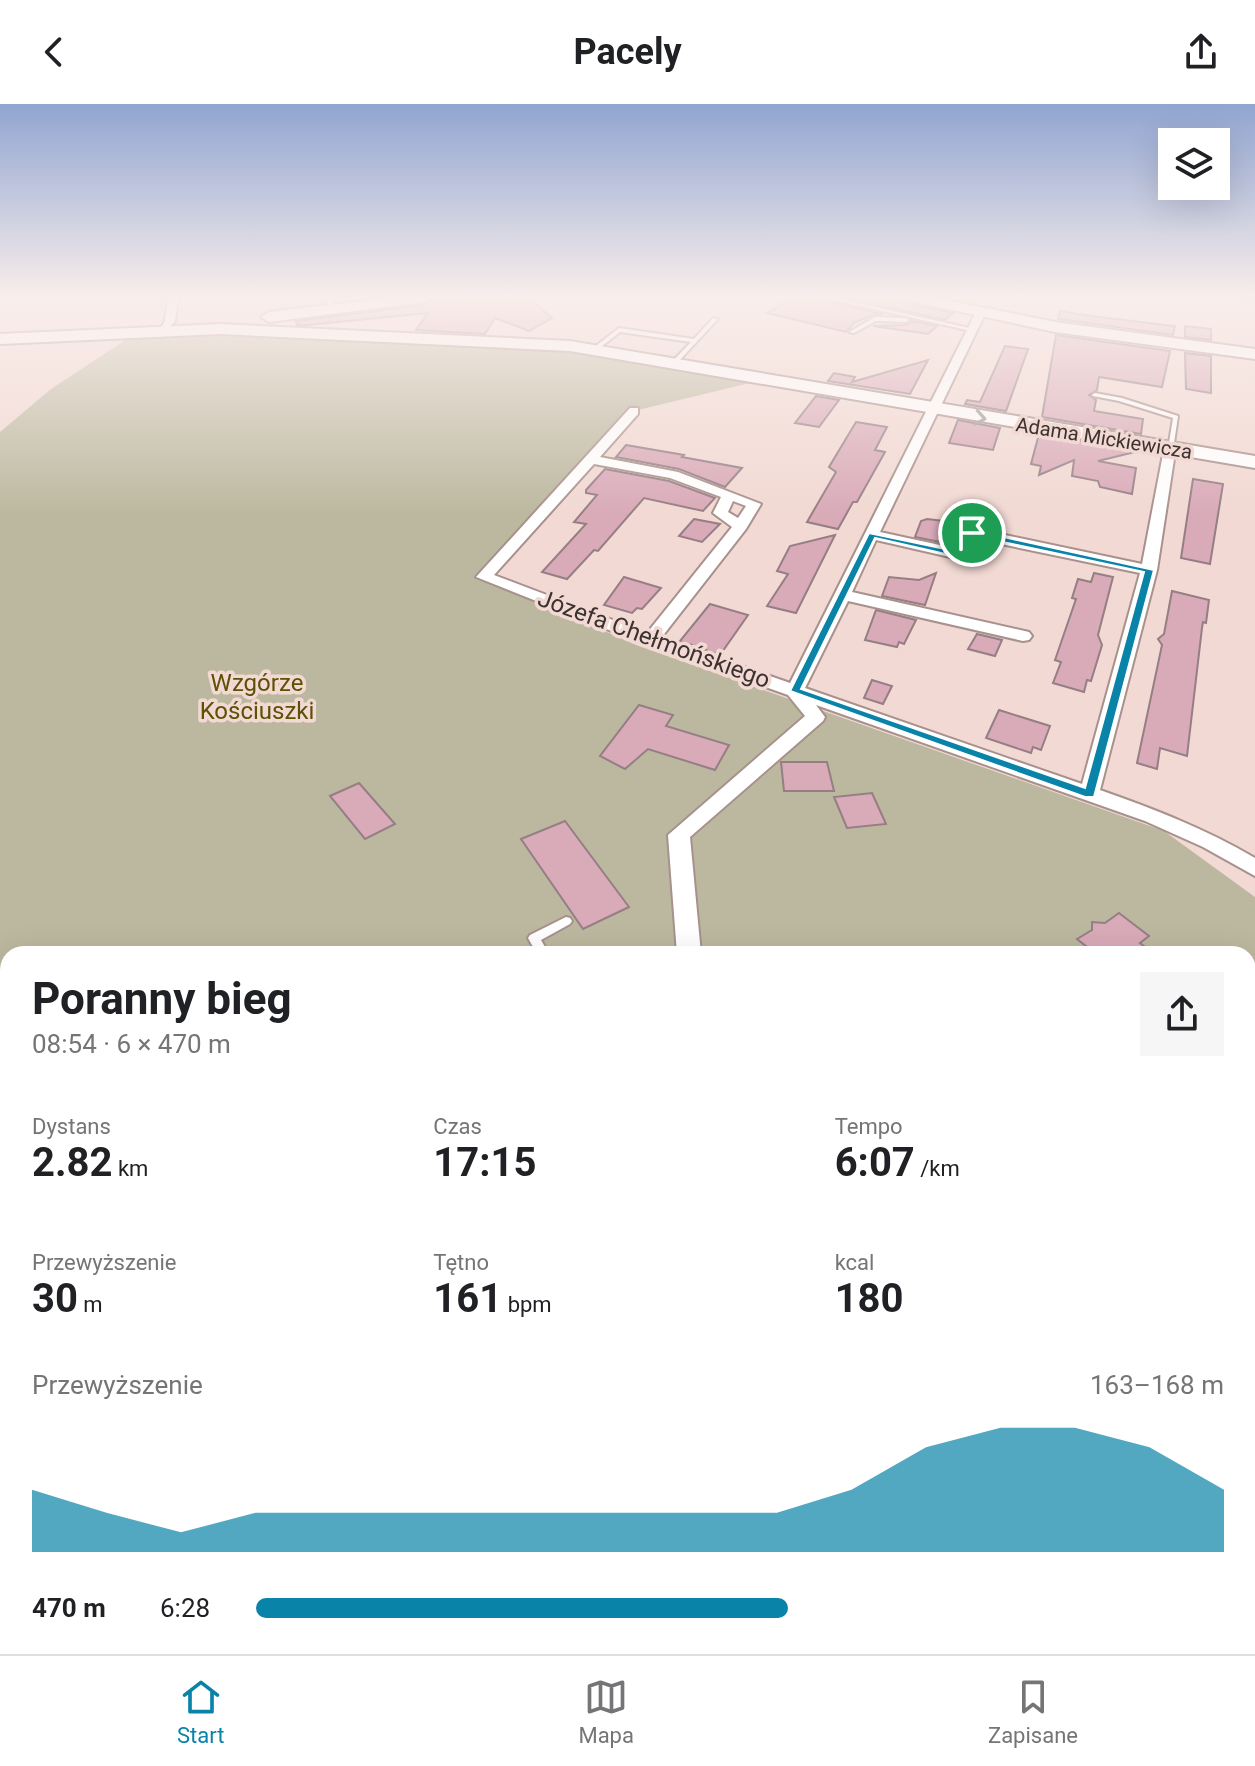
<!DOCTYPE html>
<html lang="pl">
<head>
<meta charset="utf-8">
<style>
  body { margin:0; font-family:Roboto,sans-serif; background:#f6f6f6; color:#202124; height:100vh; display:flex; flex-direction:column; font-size:30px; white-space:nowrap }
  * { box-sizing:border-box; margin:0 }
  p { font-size:26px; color:#757577 }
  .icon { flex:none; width:44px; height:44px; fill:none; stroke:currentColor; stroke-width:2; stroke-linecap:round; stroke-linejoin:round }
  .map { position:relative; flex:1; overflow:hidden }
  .panel { position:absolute; left:0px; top:842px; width:1256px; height:708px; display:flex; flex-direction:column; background:#fff; border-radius:24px 24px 0 0; box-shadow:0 8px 32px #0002 }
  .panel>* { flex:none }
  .controls { position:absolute; left:1158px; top:24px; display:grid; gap:16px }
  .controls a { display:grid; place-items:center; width:72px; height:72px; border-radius:0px; background:#fff; box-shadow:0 8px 32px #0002; font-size:40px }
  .pin { position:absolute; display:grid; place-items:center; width:68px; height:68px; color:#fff; margin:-34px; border:4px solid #fff; border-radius:50%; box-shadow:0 2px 8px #0007 }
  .round { display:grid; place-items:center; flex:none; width:84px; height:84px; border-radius:0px; background:#f6f6f6 }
  .head { display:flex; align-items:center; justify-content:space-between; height:136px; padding:0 32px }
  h1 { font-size:44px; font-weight:700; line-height:60px }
  .stats { display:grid; grid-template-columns:repeat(3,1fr); gap:12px; height:136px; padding:8px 32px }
  .stats div { display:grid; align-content:center }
  .stats b { font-size:40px; font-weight:700 }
  .stats small { font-size:22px; font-weight:400 }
  .stats p { font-size:22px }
  .chart { height:224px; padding:16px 32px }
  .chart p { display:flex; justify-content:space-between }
  .chart svg { width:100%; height:144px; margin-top:8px; fill:#0983a8; opacity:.7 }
  ul { padding:0 32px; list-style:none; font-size:26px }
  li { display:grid; grid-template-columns:128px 96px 1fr; align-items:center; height:60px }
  li i { height:20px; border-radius:10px; background:#0983a8 }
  header { display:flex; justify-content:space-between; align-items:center; height:104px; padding:0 32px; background:#fff; font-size:36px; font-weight:700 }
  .menu { display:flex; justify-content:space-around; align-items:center; height:112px; border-top:2px solid #e0e0e0; background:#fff; font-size:22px; color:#757577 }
  .menu a { display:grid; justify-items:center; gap:4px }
  .menu .current { color:#0983a8 }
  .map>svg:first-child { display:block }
  .green { fill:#bcb89f; fill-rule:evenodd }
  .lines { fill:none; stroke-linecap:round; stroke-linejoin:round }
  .stream { stroke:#af8fae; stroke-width:4 }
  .building { fill:#d9aab8; stroke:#957e84; stroke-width:2 }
  .lane-casing { stroke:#a8918c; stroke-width:4 }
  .street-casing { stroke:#a8918c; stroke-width:4 }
  .secondary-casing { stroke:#a8918c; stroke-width:4 }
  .lane { fill:#fff; fill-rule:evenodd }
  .street { fill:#fff; fill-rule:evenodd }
  .secondary { fill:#fff; fill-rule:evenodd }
  .oneway { stroke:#9d9898 }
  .route { fill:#0983a8; stroke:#fff; stroke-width:2; fill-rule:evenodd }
  .labels { text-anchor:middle; stroke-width:7; stroke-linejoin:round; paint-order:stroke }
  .far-street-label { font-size:20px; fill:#3b3230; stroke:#f2d9d3 }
  .street-label { font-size:24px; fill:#3b3230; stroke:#f2d9d3 }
  .park-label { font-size:24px; fill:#5d5106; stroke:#f2d9d3 }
</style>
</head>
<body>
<header><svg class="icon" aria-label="back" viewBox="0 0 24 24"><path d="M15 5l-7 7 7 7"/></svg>Pacely<svg class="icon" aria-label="share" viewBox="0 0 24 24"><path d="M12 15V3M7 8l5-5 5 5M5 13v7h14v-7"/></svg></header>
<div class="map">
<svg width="1255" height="1550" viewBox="0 0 1255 1550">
  <rect width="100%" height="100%" fill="#f2d9d3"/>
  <!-- green -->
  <path class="green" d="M211,228l331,12 224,35 -132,32 -150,166 152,68 528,186 91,66v757h-1255v-1222l51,-43 79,-52zM8,850h1240v692h-1240z"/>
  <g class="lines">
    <!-- stream -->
    <polyline class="stream" points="1232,194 1255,195"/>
  </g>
  <!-- building -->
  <g class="building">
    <polygon points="434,194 447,194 447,198 480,194 529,194 552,214 529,227 495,214 485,230 416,226 428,209 307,221 297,221 296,217 424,201"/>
    <polygon points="793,194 822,194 824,197 883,210 874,210 854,219 846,228 767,209"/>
    <polygon points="847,194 905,194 914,201 953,209 945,216"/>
    <polygon points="1060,207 1091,212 1175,222 1173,231 1058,215"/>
    <polygon points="912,217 937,222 928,230 873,222 906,221"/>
    <polygon points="1185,222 1211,225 1211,236 1185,233"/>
    <polygon points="1056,231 1170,247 1162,283 1099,273 1097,286 1089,291 1096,296 1094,307 1143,315 1141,330 1042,313"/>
    <polygon points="1005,242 1028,245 1006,307 965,300 967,296 980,298"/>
    <polygon points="1185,249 1211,252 1211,289 1186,285"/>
    <polygon points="928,256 910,290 828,277 834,269 855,273 852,278"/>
    <polygon points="816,292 839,296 819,323 795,319"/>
    <polygon points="958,316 1000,324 993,346 949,339"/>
    <polygon points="856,318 887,323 875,346 885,348 857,398 853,398 838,425 807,418 836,368 829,363"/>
    <polygon points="1039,330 1139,347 1098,357 1136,364 1132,390 1100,383 1098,377 1072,372 1074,356 1039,371 1041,362 1031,360"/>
    <polygon points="626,341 684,351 682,353 742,364 725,383 679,365 616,353"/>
    <polygon points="605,365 669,377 715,394 703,407 644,394 598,447 594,446 567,475 542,468 586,420 574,418 597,391 586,389 586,386"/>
    <polygon points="1193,375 1223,380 1210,460 1181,454"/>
    <polygon points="694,415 720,420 702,438 679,432"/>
    <polygon points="927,415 962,419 955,441 915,433 921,417"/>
    <polygon points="835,431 796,509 767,502 788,470 777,467 790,442"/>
    <polygon points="936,469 925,501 882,492 889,473 919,476"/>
    <polygon points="1094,469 1113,473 1098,531 1102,541 1091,577 1087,576 1084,588 1053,579 1061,558 1055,556 1076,495 1072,494 1078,475 1091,478"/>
    <polygon points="624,473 661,484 642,505 637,504 632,509 604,501"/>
    <polygon points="1172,487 1209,496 1206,519 1203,518 1202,524 1187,652 1160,644 1157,665 1137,659 1162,541 1158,535 1164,530"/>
    <polygon points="710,500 748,511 720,551 680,537"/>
    <polygon points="876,506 916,516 904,540 899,538 897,543 865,536"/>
    <polygon points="977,530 1002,536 995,552 968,545"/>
    <polygon points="872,576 892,582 883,600 864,594"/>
    <polygon points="639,601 673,611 666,622 729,641 715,666 648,645 625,665 600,652"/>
    <polygon points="999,606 1050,622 1041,646 1033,643 1031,649 986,634"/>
    <polygon points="781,658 827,658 834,687 784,687"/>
    <polygon points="359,679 395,720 365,735 330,692"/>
    <polygon points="872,689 886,720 847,724 834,693"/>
    <polygon points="565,717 629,803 583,825 521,735"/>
    <polygon points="1119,809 1149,832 1140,839 1154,850 1096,850 1077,835 1092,826 1092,818 1105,819"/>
  </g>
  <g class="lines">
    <!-- lane casing -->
    <g class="lane-casing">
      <g id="lane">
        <polygon points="327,194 332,194 335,206 330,205"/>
        <polygon points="825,194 834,194 974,225 971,227"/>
        <polygon points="875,213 906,214 909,216 906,218 876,217 854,229 849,228"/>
        <polygon points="713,214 718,215 676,260 671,259 691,238 620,228 597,246 592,245 619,224 694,235"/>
        <polygon points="1095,289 1122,294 1178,312 1173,346 1168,345 1173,314 1119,297 1093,292 1092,291"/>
        <polygon points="566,813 570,814 572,817 570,820 541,836 549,850 537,850 528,834 530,831"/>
        <polygon points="408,1542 426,1542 424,1550 406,1550"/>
      </g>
    </g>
    <!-- street casing -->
    <g class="street-casing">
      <g id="street">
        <polygon points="168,194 178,194 175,217 164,230 159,227 165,217"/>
        <path d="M977,206l9,2 -106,220 78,17 6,-16 8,-5 170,36 22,-115 12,-3 -19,124 -57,220c54,19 106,39 155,68v18l-52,-29 -58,-26 -329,-116 9,12 -2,4 -133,116 11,117h-24l-9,-119 137,-119 -17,-21 -144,-51 -168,-67 154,-169h8v6l-38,43 78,15 83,32 -15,25 -85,109 129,45zM594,360l76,14 51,19 -8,16 19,14 -85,106 -153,-58zM733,397l13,5 -8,12 -10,-6zM977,435l163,34 -58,211 -277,-96 43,-87 175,40 6,-1 3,-4 -3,-4 -177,-40 24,-52 87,20 8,-5z"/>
      </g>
    </g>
    <!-- secondary casing -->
    <g class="secondary-casing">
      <g id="secondary">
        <polygon points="389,194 431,194 424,198 269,218 261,213 269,208"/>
        <polygon points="908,194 936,194 1055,218 1255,245 1255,255 1055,228 915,198"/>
        <polygon points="220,220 570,237 1255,352 1255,364 570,247 220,230 0,240 0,230"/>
      </g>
    </g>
    <!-- lane -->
    <use href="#lane" class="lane"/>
    <!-- street -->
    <use href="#street" class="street"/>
    <!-- secondary -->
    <use href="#secondary" class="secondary"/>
  </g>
  <!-- one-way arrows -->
  <defs><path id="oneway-chevron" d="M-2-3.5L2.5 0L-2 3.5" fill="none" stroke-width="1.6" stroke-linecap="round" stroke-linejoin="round" transform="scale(2)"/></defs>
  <use class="oneway" href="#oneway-chevron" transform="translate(980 314) rotate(10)"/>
  <!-- sky -->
  <linearGradient id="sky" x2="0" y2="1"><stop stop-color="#91a5d1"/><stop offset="0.47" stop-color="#f9eeeb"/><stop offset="1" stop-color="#f9eeeb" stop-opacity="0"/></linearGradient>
  <rect width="1255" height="411" fill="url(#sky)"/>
  <!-- route -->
  <path class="route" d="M972,426l182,40 -60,227h-9l-295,-106 79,-158 91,19 7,-19zM975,432l169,36 -59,216 -284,-99 74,-151 88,20 4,-3z"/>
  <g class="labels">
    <!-- far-street labels -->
    <g class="far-street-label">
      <text transform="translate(1104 334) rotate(9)" y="7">Adama Mickiewicza</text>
    </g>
    <!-- street labels -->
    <g class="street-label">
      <text transform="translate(654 535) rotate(20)" y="8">Józefa Chełmońskiego</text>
    </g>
    <!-- park labels -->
    <g class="park-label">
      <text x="257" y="587">Wzgórze<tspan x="257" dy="28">Kościuszki</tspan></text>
    </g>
  </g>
</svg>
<div class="controls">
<a><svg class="icon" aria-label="layers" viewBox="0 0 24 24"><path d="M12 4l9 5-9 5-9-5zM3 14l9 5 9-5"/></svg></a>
</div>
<div class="pin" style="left:972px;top:429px;background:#1e9e55"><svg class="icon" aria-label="arrive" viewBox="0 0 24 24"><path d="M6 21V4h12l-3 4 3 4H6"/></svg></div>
<section class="panel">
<div class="head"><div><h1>Poranny bieg</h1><p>08:54 · 6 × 470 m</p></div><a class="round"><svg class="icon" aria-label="share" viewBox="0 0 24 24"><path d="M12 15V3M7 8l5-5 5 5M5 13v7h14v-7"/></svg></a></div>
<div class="stats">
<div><p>Dystans</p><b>2.82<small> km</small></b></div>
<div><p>Czas</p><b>17:15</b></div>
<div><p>Tempo</p><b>6:07<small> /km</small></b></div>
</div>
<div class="stats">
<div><p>Przewyższenie</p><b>30<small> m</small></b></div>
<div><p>Tętno</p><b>161<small> bpm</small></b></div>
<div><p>kcal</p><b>180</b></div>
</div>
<div class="chart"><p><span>Przewyższenie</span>163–168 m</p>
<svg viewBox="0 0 160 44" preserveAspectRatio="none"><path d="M0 44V25L10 32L20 38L30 32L40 32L50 32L60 32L70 32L80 32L90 32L100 32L110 25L120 12L130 6L140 6L150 12L160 25V44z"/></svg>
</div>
<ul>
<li><b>470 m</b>6:28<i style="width:55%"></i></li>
</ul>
</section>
</div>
<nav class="menu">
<a class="current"><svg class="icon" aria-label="home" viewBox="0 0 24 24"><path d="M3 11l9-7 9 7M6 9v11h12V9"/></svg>Start</a>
<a><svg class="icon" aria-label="map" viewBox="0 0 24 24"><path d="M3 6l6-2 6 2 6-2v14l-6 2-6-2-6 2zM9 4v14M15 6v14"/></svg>Mapa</a>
<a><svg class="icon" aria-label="saved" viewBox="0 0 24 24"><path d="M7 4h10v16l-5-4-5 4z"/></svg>Zapisane</a>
</nav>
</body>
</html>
